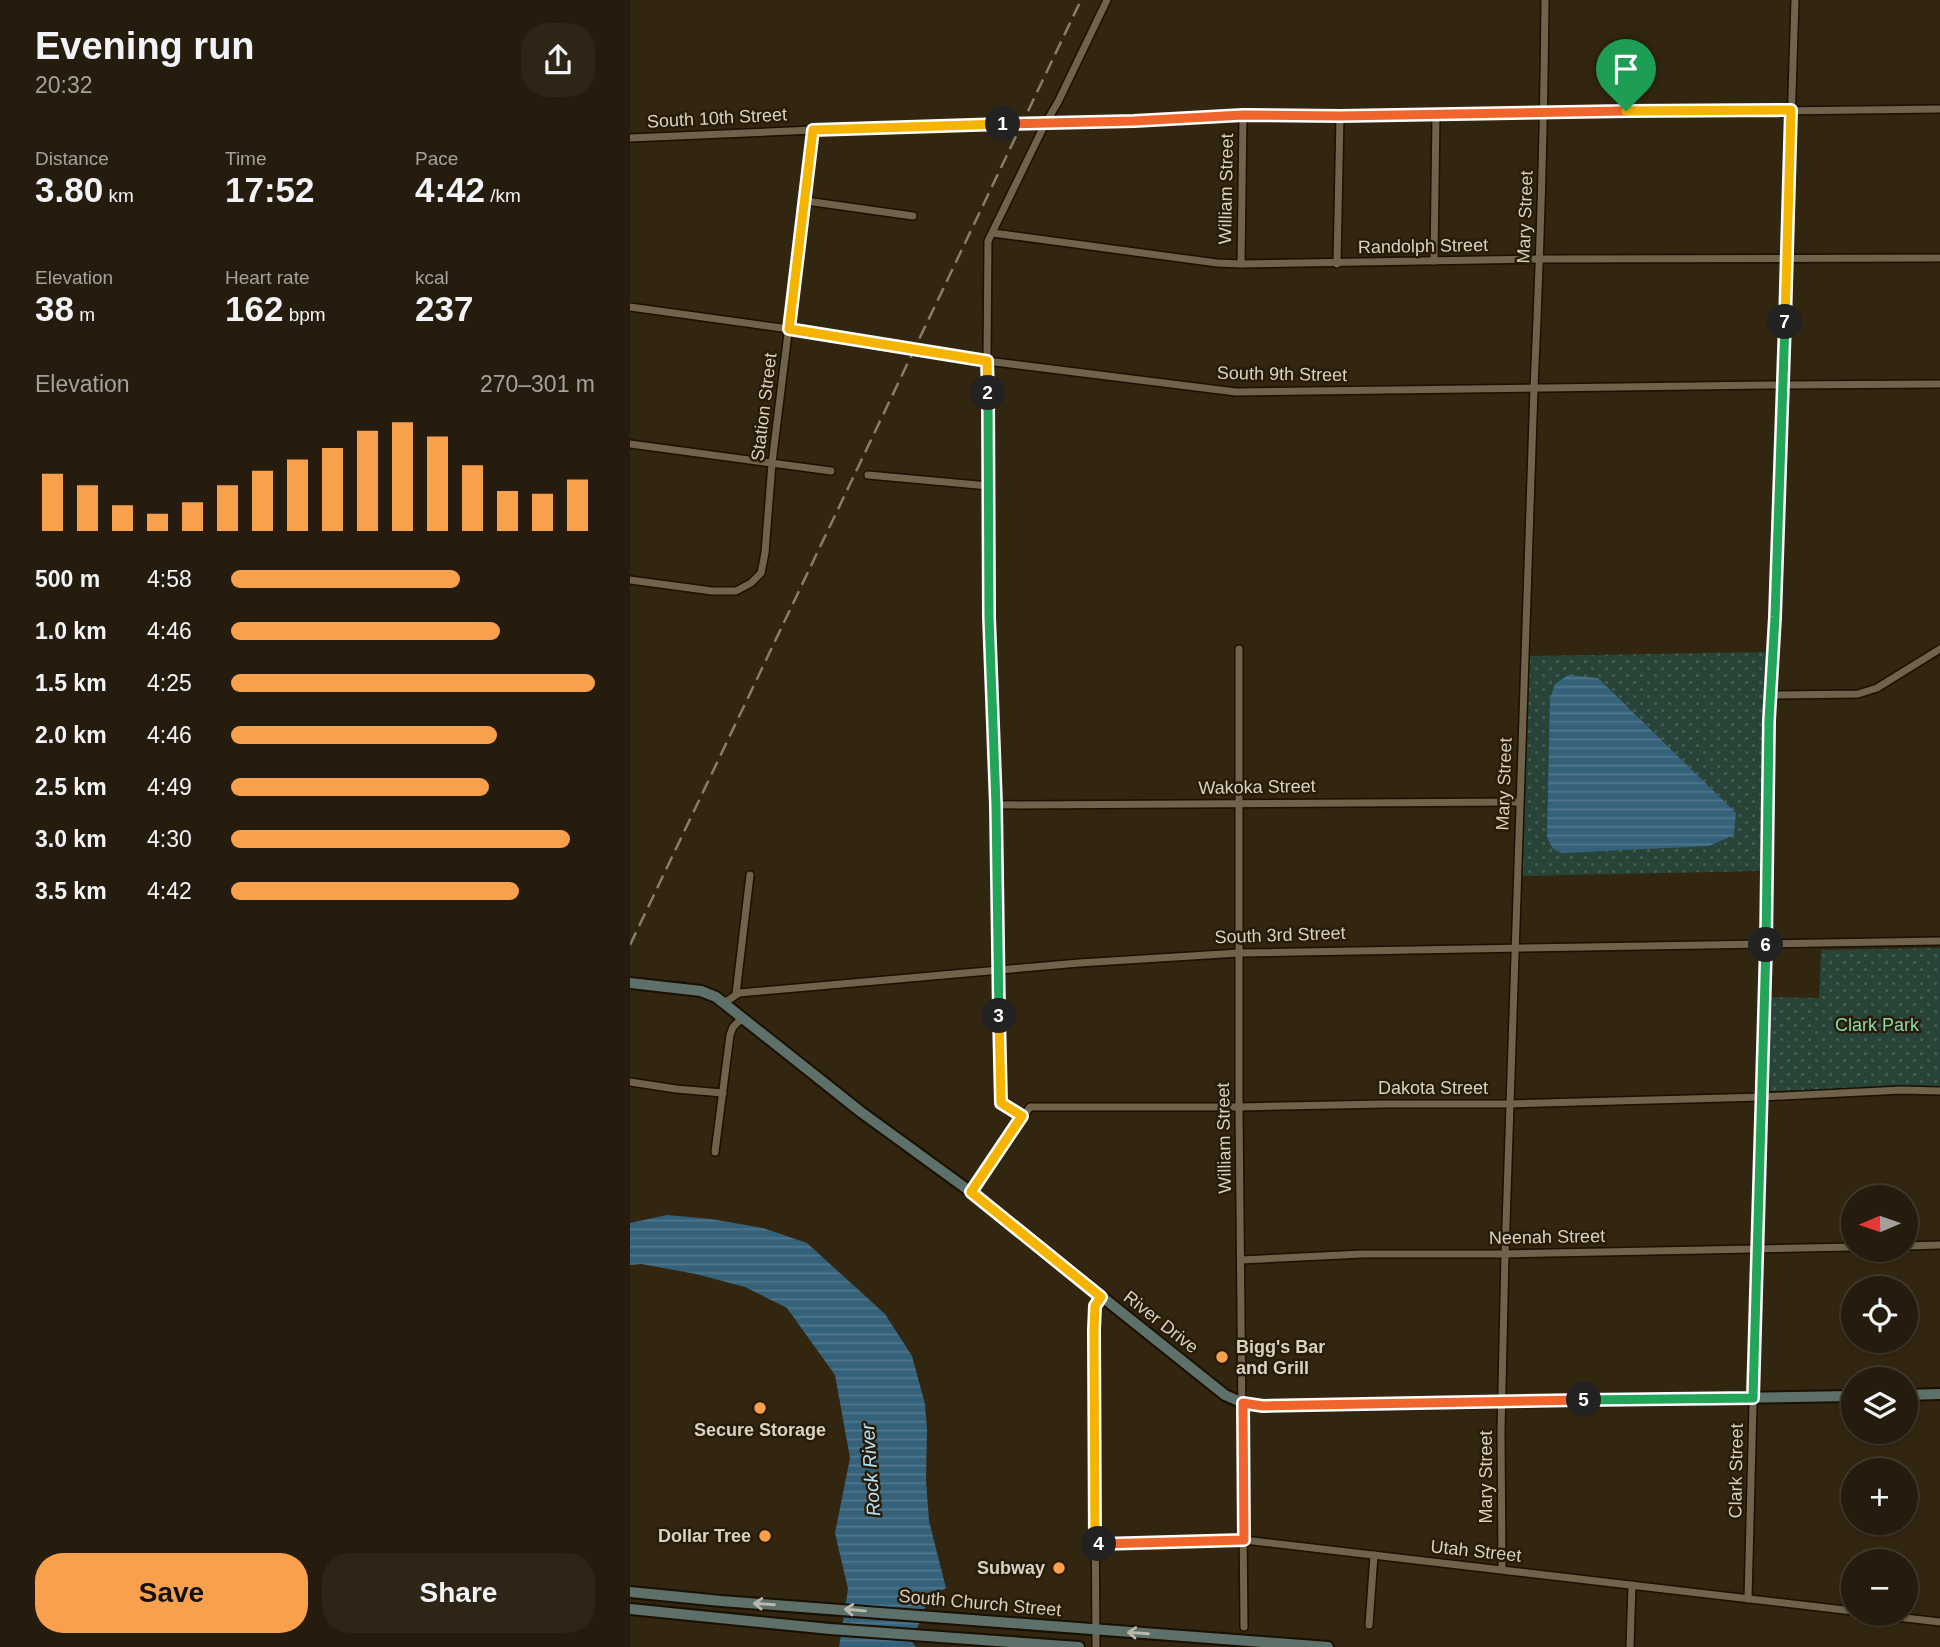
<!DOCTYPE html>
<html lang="en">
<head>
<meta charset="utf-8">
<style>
  body { margin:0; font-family:Arial,sans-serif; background:#2e2516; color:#f1f3f6; height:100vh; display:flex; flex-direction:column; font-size:26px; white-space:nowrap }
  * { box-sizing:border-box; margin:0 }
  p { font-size:23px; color:#a4a19d }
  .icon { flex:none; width:38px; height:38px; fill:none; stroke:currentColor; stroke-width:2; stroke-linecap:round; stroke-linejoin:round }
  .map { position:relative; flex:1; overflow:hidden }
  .details { display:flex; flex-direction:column; background:#261c0d; width:630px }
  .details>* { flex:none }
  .needle { width:46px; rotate:268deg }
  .fabs { position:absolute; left:1211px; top:1185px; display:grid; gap:14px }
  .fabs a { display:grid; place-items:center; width:77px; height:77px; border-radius:50%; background:#261c0d; box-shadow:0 2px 5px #0004,0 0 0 2px #423a2e; font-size:35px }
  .pin { position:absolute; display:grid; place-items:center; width:60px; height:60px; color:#fff; margin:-72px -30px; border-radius:50% 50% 50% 0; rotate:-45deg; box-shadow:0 0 7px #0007 }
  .pin .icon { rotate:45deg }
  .km { position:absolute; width:35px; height:35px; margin:-18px; border-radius:50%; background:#222; color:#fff; font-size:19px; line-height:35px; text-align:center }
  .round { display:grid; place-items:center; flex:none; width:74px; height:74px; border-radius:28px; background:#2e2516 }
  .summary { display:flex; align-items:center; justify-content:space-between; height:119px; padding:0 35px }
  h1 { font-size:38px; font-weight:700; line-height:52px }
  .stats { display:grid; grid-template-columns:repeat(3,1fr); gap:10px; height:119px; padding:7px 35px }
  .stats div { display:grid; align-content:center }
  .stats b { font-size:35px; font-weight:700 }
  .stats small { font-size:19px; font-weight:400 }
  .stats p { font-size:19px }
  .chart { height:196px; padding:14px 35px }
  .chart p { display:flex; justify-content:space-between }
  .chart svg { width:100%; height:126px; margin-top:7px; stroke:#f8a04b; stroke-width:6 }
  .cta { display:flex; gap:14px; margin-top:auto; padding:14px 35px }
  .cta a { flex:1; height:80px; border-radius:28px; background:#f8a04b; color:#111; font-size:28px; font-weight:700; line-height:80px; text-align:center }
  .cta a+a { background:#2e2516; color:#f1f3f6 }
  ul { padding:0 35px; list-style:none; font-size:23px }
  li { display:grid; grid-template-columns:112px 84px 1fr; align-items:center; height:52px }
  li i { height:18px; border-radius:9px; background:#f8a04b }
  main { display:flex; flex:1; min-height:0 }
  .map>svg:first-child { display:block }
  .grass { fill:url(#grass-dots) }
  .water { fill:url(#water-rules) }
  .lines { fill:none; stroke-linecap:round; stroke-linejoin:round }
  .street-casing { stroke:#1a0f00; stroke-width:10 }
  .secondary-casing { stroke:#1a0f00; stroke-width:14 }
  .street { stroke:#70624b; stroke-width:7 }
  .secondary { stroke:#5d716a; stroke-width:10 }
  .rail { stroke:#877d6c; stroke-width:2.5; stroke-dasharray:14 7; stroke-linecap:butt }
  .oneway { stroke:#bab9ae }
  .split-1-casing { stroke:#fff; stroke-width:14 }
  .split-2-casing { stroke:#fff; stroke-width:14 }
  .split-3-casing { stroke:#fff; stroke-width:14 }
  .split-4-casing { stroke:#fff; stroke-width:14 }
  .split-5-casing { stroke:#fff; stroke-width:14 }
  .split-6-casing { stroke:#fff; stroke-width:14 }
  .split-7-casing { stroke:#fff; stroke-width:14 }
  .split-8-casing { stroke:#fff; stroke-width:14 }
  .split-1 { stroke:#f0652b; stroke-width:9 }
  .split-2 { stroke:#f5b400; stroke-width:9 }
  .split-3 { stroke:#22a559; stroke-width:9 }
  .split-4 { stroke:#f5b400; stroke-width:9 }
  .split-5 { stroke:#f0652b; stroke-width:9 }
  .split-6 { stroke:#22a559; stroke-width:9 }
  .split-7 { stroke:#22a559; stroke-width:9 }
  .split-8 { stroke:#f5b400; stroke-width:9 }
  .poi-dot { fill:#f8a04b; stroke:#281c07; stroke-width:2.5 }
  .labels { text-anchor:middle; stroke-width:5; stroke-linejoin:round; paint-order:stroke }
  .street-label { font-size:18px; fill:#d9d1c4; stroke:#281c07 }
  .park-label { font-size:18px; fill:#89d9b5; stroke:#281c07 }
  .poi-label { font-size:18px; font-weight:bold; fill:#d9d1c4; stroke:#281c07; text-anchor:end }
  .water-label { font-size:19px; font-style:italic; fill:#b6e1fa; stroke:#281c07 }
</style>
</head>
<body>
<main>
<section class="details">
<div class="summary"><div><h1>Evening run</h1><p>20:32</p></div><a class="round"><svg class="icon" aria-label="share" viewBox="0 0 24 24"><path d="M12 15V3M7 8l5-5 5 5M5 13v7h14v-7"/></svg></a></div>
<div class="stats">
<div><p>Distance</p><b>3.80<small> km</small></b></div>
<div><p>Time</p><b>17:52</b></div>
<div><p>Pace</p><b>4:42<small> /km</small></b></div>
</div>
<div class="stats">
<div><p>Elevation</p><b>38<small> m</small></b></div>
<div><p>Heart rate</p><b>162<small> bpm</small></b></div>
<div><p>kcal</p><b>237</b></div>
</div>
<div class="chart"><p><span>Elevation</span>270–301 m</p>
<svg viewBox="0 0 160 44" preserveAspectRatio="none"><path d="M5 44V24M15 44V28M25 44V35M35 44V38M45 44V34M55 44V28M65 44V23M75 44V19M85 44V15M95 44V9M105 44V6M115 44V11M125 44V21M135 44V30M145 44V31M155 44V26"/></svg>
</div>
<ul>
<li><b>500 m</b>4:58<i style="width:63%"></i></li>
<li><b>1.0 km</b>4:46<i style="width:74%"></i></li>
<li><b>1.5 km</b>4:25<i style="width:100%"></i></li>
<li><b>2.0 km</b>4:46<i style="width:73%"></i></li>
<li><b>2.5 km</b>4:49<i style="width:71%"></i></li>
<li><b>3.0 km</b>4:30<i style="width:93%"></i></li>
<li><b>3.5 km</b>4:42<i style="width:79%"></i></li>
</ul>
<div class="cta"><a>Save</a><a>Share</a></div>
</section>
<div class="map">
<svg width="1310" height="1647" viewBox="0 0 1310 1647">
  <defs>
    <pattern id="grass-dots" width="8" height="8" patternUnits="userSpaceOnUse" patternTransform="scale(1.75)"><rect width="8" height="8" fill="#284337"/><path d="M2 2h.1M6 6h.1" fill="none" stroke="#475d52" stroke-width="1.8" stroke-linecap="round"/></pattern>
    <pattern id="water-rules" width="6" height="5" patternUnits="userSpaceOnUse" patternTransform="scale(1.75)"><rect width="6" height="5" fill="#34627b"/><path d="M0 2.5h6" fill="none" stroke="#51778c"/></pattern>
  </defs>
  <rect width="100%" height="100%" fill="#322611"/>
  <!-- grass -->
  <g class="grass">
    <polygon points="1137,652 1134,696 1130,871 892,876 899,656"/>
    <polygon points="1310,948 1310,1087 1140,1091 1140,997 1189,998 1191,950"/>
  </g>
  <!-- water -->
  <g class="water">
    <polygon points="938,675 968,678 1106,813 1104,835 1079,846 932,853 923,849 917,837 920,699 925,684"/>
    <polygon points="37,1215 81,1219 133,1228 177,1243 255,1314 282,1356 295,1404 297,1429 296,1480 299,1521 316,1588 298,1599 282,1642 286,1647 209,1647 218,1589 205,1533 220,1458 205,1375 157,1308 115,1287 66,1274 11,1264 0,1265 0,1223"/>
  </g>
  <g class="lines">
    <!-- street casing -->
    <g class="street-casing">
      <g id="street">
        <polyline points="0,138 183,130 504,121 613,115 710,116 1310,109"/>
        <polyline points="176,201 283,216"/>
        <polyline points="363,233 587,263 611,264 910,259 1310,258"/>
        <polyline points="804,261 806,114"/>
        <polyline points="611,264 613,115"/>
        <polyline points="707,264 710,116"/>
        <polyline points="0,307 159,329 357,361 606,392 1138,385 1310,384"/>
        <polyline points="0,444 201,471"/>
        <polyline points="238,475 359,486"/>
        <polyline points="0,580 82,591 106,591 121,583 131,573 135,553 142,463 183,130"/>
        <polyline points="609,649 609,1107 614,1627"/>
        <polyline points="1140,695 1228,694 1247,688 1310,649"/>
        <polyline points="366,805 889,802"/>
        <polyline points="106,994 120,875"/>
        <polyline points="94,1003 109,993 449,963 609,953 1310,941"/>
        <polyline points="0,1082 46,1089 93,1093"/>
        <polyline points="392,1116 371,1103 366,805 359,617 359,486 357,361 358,241 415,124 428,102 477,0"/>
        <polyline points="85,1152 100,1035 103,1027 112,1018"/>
        <polyline points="341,1192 400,1107 609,1107 754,1104 879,1104 1132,1097 1271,1090 1310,1091"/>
        <polyline points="1276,1246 1310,1245"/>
        <polyline points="611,1260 732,1254 875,1254 1223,1247"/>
        <polyline points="465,1544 614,1540 1223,1611"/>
        <path d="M872,1569l-1,-138 4,-177 29,-866c6,-129 10,-258 11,-388"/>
        <polyline points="1118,1599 1127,1249 1136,943 1139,720 1145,617 1152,408 1165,0"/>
        <polyline points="1241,1614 1310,1622"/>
        <polyline points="739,1625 744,1555"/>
        <polyline points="466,1647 464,1330 465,1306 471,1297"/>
        <polyline points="1000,1647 1002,1585"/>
      </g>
    </g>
    <!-- secondary casing -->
    <g class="secondary-casing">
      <g id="secondary">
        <polyline points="0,983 71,991 86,997 231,1112 341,1192 595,1395 613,1403 633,1406 1223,1396"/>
        <polyline points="1276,1395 1310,1394"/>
        <polyline points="0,1592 91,1601 698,1647"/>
        <polyline points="0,1609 200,1629 449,1647"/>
      </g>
    </g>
    <!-- street -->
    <use href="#street" class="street"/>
    <!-- secondary -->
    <use href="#secondary" class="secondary"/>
    <!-- rail -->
    <polyline class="rail" points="0,945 451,0"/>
  </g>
  <!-- one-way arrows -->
  <defs><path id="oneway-shaft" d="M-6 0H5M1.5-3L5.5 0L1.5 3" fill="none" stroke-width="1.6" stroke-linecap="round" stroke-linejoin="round" transform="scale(1.75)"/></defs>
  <g class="oneway">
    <use href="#oneway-shaft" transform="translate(134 1604) rotate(-176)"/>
    <use href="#oneway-shaft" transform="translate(225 1610) rotate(-175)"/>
    <use href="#oneway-shaft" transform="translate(508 1633) rotate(-176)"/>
  </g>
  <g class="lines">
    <!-- split-1 casing -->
    <g class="split-1-casing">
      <polyline id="split-1" points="373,124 504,121 613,115 710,116 996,111"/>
    </g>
    <!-- split-2 casing -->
    <g class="split-2-casing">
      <polyline id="split-2" points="358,393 357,361 159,329 183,130 373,124"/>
    </g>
    <!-- split-3 casing -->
    <g class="split-3-casing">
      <polyline id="split-3" points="358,393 359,617 366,805 369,1016"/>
    </g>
    <!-- split-4 casing -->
    <g class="split-4-casing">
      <polyline id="split-4" points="369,1016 371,1103 392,1116 341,1192 471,1297 465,1306 464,1330 465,1544 469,1544"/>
    </g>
    <!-- split-5 casing -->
    <g class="split-5-casing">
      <polyline id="split-5" points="469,1544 614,1540 613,1403 633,1406 954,1400"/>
    </g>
    <!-- split-6 casing -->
    <g class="split-6-casing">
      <polyline id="split-6" points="954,1400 1123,1398 1136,945"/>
    </g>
    <!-- split-7 casing -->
    <g class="split-7-casing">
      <polyline id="split-7" points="1136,945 1139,720 1145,617 1155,322"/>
    </g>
    <!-- split-8 casing -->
    <g class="split-8-casing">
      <polyline id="split-8" points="996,111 1161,110 1155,322"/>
    </g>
    <!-- split-1 -->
    <use href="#split-1" class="split-1"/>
    <!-- split-2 -->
    <use href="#split-2" class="split-2"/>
    <!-- split-3 -->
    <use href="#split-3" class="split-3"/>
    <!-- split-4 -->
    <use href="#split-4" class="split-4"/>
    <!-- split-5 -->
    <use href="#split-5" class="split-5"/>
    <!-- split-6 -->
    <use href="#split-6" class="split-6"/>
    <!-- split-7 -->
    <use href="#split-7" class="split-7"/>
    <!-- split-8 -->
    <use href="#split-8" class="split-8"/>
  </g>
  <!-- markers -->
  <g class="poi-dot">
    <circle cx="592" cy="1357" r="7"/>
    <circle cx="130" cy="1408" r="7"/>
    <circle cx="135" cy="1536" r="7"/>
    <circle cx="429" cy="1568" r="7"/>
  </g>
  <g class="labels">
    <!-- street labels -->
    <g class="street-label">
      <text transform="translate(87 118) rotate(-3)" y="6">South 10th Street</text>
      <text transform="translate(596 189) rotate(-89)" y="6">William Street</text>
      <text transform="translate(895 217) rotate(-88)" y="6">Mary Street</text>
      <text transform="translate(793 246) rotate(-1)" y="6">Randolph Street</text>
      <text transform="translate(652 374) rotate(1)" y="6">South 9th Street</text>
      <text transform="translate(134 407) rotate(-83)" y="6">Station Street</text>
      <text transform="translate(874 784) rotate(-88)" y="6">Mary Street</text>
      <text transform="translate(627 787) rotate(-1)" y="6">Wakoka Street</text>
      <text transform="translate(650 935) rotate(-2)" y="6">South 3rd Street</text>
      <text x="803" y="1094">Dakota Street</text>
      <text transform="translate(594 1138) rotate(-91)" y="6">William Street</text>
      <text transform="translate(917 1237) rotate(-1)" y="6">Neenah Street</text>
      <text transform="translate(531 1322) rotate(38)" y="6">River Drive</text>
      <text transform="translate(1106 1471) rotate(-89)" y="6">Clark Street</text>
      <text transform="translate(856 1477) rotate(-90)" y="6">Mary Street</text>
      <text transform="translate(846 1551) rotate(6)" y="6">Utah Street</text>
      <text transform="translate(350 1603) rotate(5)" y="6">South Church Street</text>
    </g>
    <!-- park labels -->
    <g class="park-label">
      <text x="1247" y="1031">Clark Park</text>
    </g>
    <!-- poi labels -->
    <g class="poi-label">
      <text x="606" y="1353" text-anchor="start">Bigg's Bar<tspan x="606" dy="21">and Grill</tspan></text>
      <text x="130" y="1436" text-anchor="middle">Secure Storage</text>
      <text x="121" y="1542">Dollar Tree</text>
      <text x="415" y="1574">Subway</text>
    </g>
    <!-- water labels -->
    <g class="water-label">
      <text transform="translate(240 1470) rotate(-94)" y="7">Rock River</text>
    </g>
  </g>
</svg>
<div class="fabs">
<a><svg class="needle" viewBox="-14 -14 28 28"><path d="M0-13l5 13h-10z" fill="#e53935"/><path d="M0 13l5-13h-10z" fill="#a4a19d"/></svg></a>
<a><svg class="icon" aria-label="locate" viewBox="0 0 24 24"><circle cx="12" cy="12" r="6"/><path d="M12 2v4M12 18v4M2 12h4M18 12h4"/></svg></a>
<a><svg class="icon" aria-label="layers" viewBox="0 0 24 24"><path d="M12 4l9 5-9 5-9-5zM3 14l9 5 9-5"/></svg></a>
<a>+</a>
<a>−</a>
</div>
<div class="pin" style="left:996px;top:111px;background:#1e9e55"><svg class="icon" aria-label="arrive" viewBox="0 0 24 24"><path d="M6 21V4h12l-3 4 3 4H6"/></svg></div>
<b class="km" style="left:373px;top:124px">1</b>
<b class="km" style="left:358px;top:393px">2</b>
<b class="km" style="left:369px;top:1016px">3</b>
<b class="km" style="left:469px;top:1544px">4</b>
<b class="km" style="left:954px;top:1400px">5</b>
<b class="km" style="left:1136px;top:945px">6</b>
<b class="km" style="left:1155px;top:322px">7</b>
</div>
</main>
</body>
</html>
